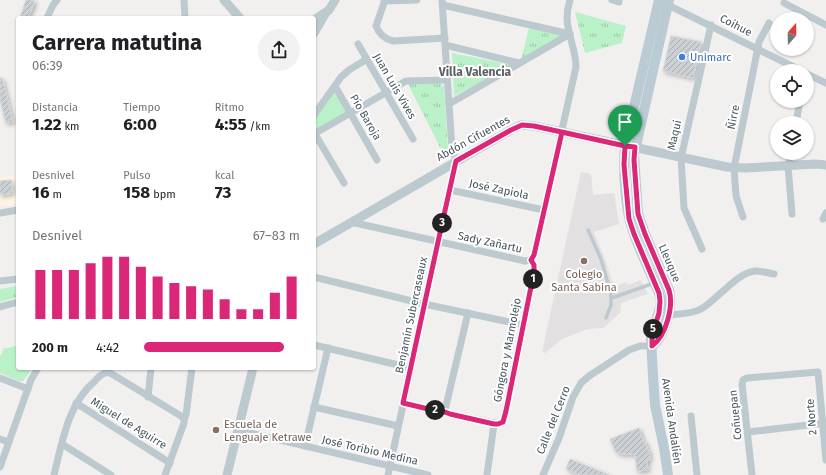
<!DOCTYPE html>
<html lang="es">
<head>
<meta charset="utf-8">
<style>
  body { margin:0; font-family:"Fira Sans",sans-serif; background:#f2f2f2; color:#202124; height:100vh; display:flex; flex-direction:column; font-size:15px; white-space:nowrap }
  * { box-sizing:border-box; margin:0 }
  p { font-size:13px; color:#757577 }
  .icon { flex:none; width:22px; height:22px; fill:none; stroke:currentColor; stroke-width:2; stroke-linecap:round; stroke-linejoin:round }
  .map { position:relative; flex:1; overflow:hidden }
  .side { position:absolute; left:16px; top:16px; width:300px; height:354px; display:flex; flex-direction:column; background:#fff; border-radius:4px; box-shadow:0 1px 3px #0004 }
  .side>* { flex:none }
  .needle { width:26px; rotate:20deg }
  .buttons { position:absolute; left:770px; top:12px; display:grid; gap:8px }
  .buttons a { display:grid; place-items:center; width:44px; height:44px; border-radius:50%; background:#fff; box-shadow:0 1px 3px #0004; font-size:20px }
  .pin { position:absolute; display:grid; place-items:center; width:34px; height:34px; color:#fff; margin:-41px -17px; border-radius:50% 50% 50% 0; rotate:-45deg; box-shadow:0 0 4px #0007 }
  .pin .icon { rotate:45deg }
  .km { position:absolute; width:20px; height:20px; margin:-10px; border-radius:50%; background:#222; color:#fff; font-size:11px; line-height:20px; text-align:center }
  .round { display:grid; place-items:center; flex:none; width:42px; height:42px; border-radius:21px; background:#f2f2f2 }
  .headline { display:flex; align-items:center; justify-content:space-between; height:68px; padding:0 16px }
  h1 { font-size:22px; font-weight:700; line-height:30px }
  .stats { display:grid; grid-template-columns:repeat(3,1fr); gap:6px; height:68px; padding:4px 16px }
  .stats div { display:grid; align-content:center }
  .stats b { font-size:17px; font-weight:700 }
  .stats small { font-size:11px; font-weight:400 }
  .stats p { font-size:11px }
  .chart { height:112px; padding:8px 16px }
  .chart p { display:flex; justify-content:space-between }
  .chart svg { width:100%; height:72px; margin-top:4px; stroke:#db2777; stroke-width:6 }
  ul { padding:0 16px; list-style:none; font-size:13px }
  li { display:grid; grid-template-columns:64px 48px 1fr; align-items:center; height:30px }
  li i { height:10px; border-radius:5px; background:#db2777 }
  .map>svg:first-child { display:block }
  .commercial { fill:#fdf4e7 }
  .education { fill:#e3e0e1 }
  .grass { fill:url(#grass-tufts) }
  .park { fill:#bbf1c8 }
  .building { fill:url(#building-hatch); stroke:#d2d6db; filter:url(#shadow) }
  .lines { fill:none; stroke-linecap:round; stroke-linejoin:round }
  .path { stroke:#71d194; stroke-width:1.5; stroke-dasharray:3 2; stroke-linecap:butt }
  .service { stroke:#bcc9cf; stroke-width:3.5 }
  .minor { stroke:#bcc9cf; stroke-width:7 }
  .tertiary { stroke:#bcc9cf; stroke-width:9 }
  .secondary { stroke:#bbcbd4; stroke-width:10 }
  .route-casing { stroke:#fff; stroke-width:8 }
  .route { stroke:#db2777; stroke-width:5 }
  .shop-dot { fill:#3f7fe0; stroke:#fff; stroke-width:1.5 }
  .education-dot { fill:#8d6e63; stroke:#fff; stroke-width:1.5 }
  .labels { text-anchor:middle; stroke-width:4; stroke-linejoin:round; paint-order:stroke }
  .street-label { font-size:11px; fill:#46555d; stroke:#fff }
  .shop-label { font-size:11px; fill:#366cbe; stroke:#fff; text-anchor:start }
  .education-label { font-size:11px; fill:#785e54; stroke:#fff }
  .neighbourhood-label { font-size:12px; font-weight:bold; fill:#5b6064; stroke:#fff }
</style>
</head>
<body>
<div class="map">
<svg width="826" height="475" viewBox="0 0 826 475">
  <defs>
    <pattern id="grass-tufts" width="24" height="20" patternUnits="userSpaceOnUse"><rect width="24" height="20" fill="#bbf1c8"/><path d="M3 7l-1-3M5 7V3M7 7l1-3M15 17l-1-3M17 17v-4M19 17l1-3" fill="none" stroke="#9ac6a6"/></pattern>
    <pattern id="building-hatch" width="6" height="6" patternUnits="userSpaceOnUse"><rect width="6" height="6" fill="#cbd0d4"/><path d="M-1 1l2-2M0 6l6-6M5 7l2-2" fill="none" stroke="#a7acaf"/></pattern>
    <filter id="shadow"><feDropShadow dx="2" dy="2" stdDeviation="2" flood-color="#0004"/></filter>
  </defs>
  <rect width="100%" height="100%" fill="#f2efef"/>
  <!-- commercial -->
  <polygon class="commercial" points="14,176 18,204 0,207 0,177"/>
  <!-- education -->
  <polygon class="education" points="581,172 591,174 593,195 614,193 619,224 594,232 605,259 614,287 626,282 628,285 641,280 648,294 621,303 620,313 603,328 588,329 562,339 545,353 542,352"/>
  <!-- grass -->
  <g class="grass">
    <polygon points="575,12 626,26 622,43 585,53"/>
    <polygon points="529,28 563,35 521,60"/>
    <polygon points="452,53 513,65 454,96"/>
    <polygon points="440,83 444,87 448,149 443,153 408,84"/>
    <polygon points="18,286 18,297 0,302 0,289"/>
  </g>
  <!-- park -->
  <g class="park">
    <polygon points="334,91 346,111 345,113 314,130 314,120"/>
    <polygon points="18,345 18,368 32,368 28,375 23,381 18,381 0,373 0,357 4,348 9,348"/>
  </g>
  <!-- building -->
  <g class="building">
    <polygon points="26,0 34,0 34,4 28,18 20,18"/>
    <polygon points="671,36 701,42 693,78 663,71"/>
    <polygon points="0,78 2,78 13,122 6,123 0,100"/>
    <polygon points="11,180 13,193 0,195 0,181"/>
    <polygon points="639,428 644,443 646,442 647,450 649,450 650,460 647,461 648,470 637,471 635,454 622,454 616,452 610,439"/>
    <polygon points="570,459 609,475 580,475 566,469"/>
  </g>
  <g class="lines">
    <!-- path -->
    <polyline class="path" points="409,405 438,411"/>
    <!-- service -->
    <g class="service">
      <polyline points="588,230 601,259 611,294 611,305 606,318"/>
      <polyline points="612,298 654,283"/>
    </g>
    <!-- minor -->
    <g class="minor">
      <polyline points="184,0 185,18"/>
      <path d="M385,0l-9,26c3,8 9,13 17,15l52,-3"/>
      <polyline points="612,0 619,2"/>
      <polyline points="384,1 417,0"/>
      <polyline points="664,3 802,71"/>
      <polyline points="784,3 826,25"/>
      <polyline points="443,5 570,34"/>
      <polyline points="47,18 53,5 57,0"/>
      <polyline points="314,35 328,11"/>
      <polyline points="358,44 413,139"/>
      <polyline points="445,45 519,63"/>
      <polyline points="807,74 826,83"/>
      <polyline points="335,86 377,160"/>
      <polyline points="449,104 570,34"/>
      <polyline points="314,115 341,77 349,70 367,59"/>
      <polyline points="796,123 800,101"/>
      <polyline points="314,134 406,81 447,80"/>
      <polyline points="315,134 344,183"/>
      <polyline points="791,153 788,166 792,214"/>
      <polyline points="450,190 544,210"/>
      <polyline points="0,213 18,210"/>
      <polyline points="743,217 736,196 734,168 759,42 769,23"/>
      <polyline points="823,219 826,213"/>
      <polyline points="351,222 525,261 531,260"/>
      <polyline points="702,249 684,208 681,158 711,25"/>
      <path d="M531,260l3,-5 42,-188c0,-17 -8,-31 -9,-48 0,-7 1,-13 3,-19"/>
      <polyline points="314,277 424,304 524,325"/>
      <polyline points="0,281 18,279"/>
      <polyline points="0,307 18,302"/>
      <polyline points="468,313 445,410 446,413 450,414 499,424 504,420 506,411 534,272 534,265 531,260"/>
      <path d="M668,315c11,-1 24,-1 33,-6 15,-8 37,-38 55,-38 6,0 12,2 18,3"/>
      <polyline points="314,345 411,368"/>
      <polyline points="107,372 112,374 181,416 184,419"/>
      <polyline points="0,378 28,389"/>
      <polyline points="148,397 151,368"/>
      <polyline points="76,403 170,463"/>
      <polyline points="314,407 398,426"/>
      <polyline points="691,416 697,475"/>
      <polyline points="238,430 428,475"/>
      <polyline points="748,432 826,423"/>
      <polyline points="0,439 9,442"/>
      <polyline points="62,444 111,475"/>
      <polyline points="305,446 328,348"/>
      <polyline points="0,467 31,380 38,368"/>
      <path d="M54,475c8,-32 14,-72 41,-94 3,-4 7,-7 12,-9"/>
      <polyline points="165,475 184,423 184,419 186,415 192,368"/>
      <polyline points="388,475 438,242 456,161 452,149 442,0"/>
      <polyline points="487,475 494,424"/>
      <polyline points="543,475 559,438 573,397 581,383 589,376 629,350 640,346 652,346"/>
      <polyline points="752,475 742,384 743,380 747,378 818,372 826,460"/>
    </g>
    <!-- tertiary -->
    <g class="tertiary">
      <polyline points="224,0 240,18"/>
      <polyline points="314,20 329,10 335,0"/>
      <polyline points="314,244 511,130 521,125 534,126 727,167 745,168 816,164 826,165"/>
      <polyline points="227,475 253,368"/>
    </g>
    <!-- secondary -->
    <g class="secondary">
      <path d="M659,0l-34,146c-2,21 0,62 7,82 7,22 18,43 27,65l2,8 -1,7 -9,30 2,38 2,29 9,43 4,27"/>
      <path d="M652,346c13,-9 21,-41 17,-56l-24,-56 -7,-20 -4,-59 35,-155"/>
    </g>
  </g>
  <g class="lines">
    <!-- route casing -->
    <g class="route-casing">
      <path id="route" d="M625,146l-63,-14 -28,123 -3,5 3,5v7l-28,139 -3,11 -5,2h-4l-44,-10 -5,-2h-4l-38,-9 35,-161 18,-81 55,-31 11,-5 12,1 82,18 9,2 -1,19 5,54 5,15 25,59 1,8 -1,12 -7,22v11c14,-10 22,-40 17,-56l-24,-56 -7,-20 -4,-54 1,-13 -10,-1"/>
    </g>
    <!-- route -->
    <use href="#route" class="route"/>
  </g>
  <!-- markers -->
  <circle class="shop-dot" cx="682" cy="57" r="4"/>
  <g class="education-dot">
    <circle cx="584" cy="261" r="4"/>
    <circle cx="216" cy="430" r="4"/>
  </g>
  <g class="labels">
    <!-- street labels -->
    <g class="street-label">
      <text transform="translate(736 25) rotate(27)" y="4">Coihue</text>
      <text transform="translate(395 86) rotate(60)" y="4">Juan Luis Vives</text>
      <text transform="translate(366 117) rotate(60)" y="4">Pío Baroja</text>
      <text transform="translate(733 117) rotate(-79)" y="4">Ñirre</text>
      <text transform="translate(674 135) rotate(-77)" y="4">Maqui</text>
      <text transform="translate(473 138) rotate(-29)" y="4">Abdón Cifuentes</text>
      <text transform="translate(499 189) rotate(12)" y="4">José Zapiola</text>
      <text transform="translate(490 242) rotate(12)" y="4">Sady Zañartu</text>
      <text transform="translate(670 263) rotate(67)" y="4">Lleuque</text>
      <text transform="translate(411 315) rotate(-78)" y="4">Benjamín Subercaseaux</text>
      <text transform="translate(507 350) rotate(-79)" y="4">Góngora y Marmolejo</text>
      <text transform="translate(735 415) rotate(-96)" y="4">Coñuepan</text>
      <text transform="translate(811 417) rotate(-95)" y="4">2 Norte</text>
      <text transform="translate(553 420) rotate(-68)" y="4">Calle del Cerro</text>
      <text transform="translate(672 421) rotate(82)" y="4">Avenida Andalién</text>
      <text transform="translate(129 423) rotate(32)" y="4">Miguel de Aguirre</text>
      <text transform="translate(370 450) rotate(13)" y="4">José Toribio Medina</text>
    </g>
    <!-- shop labels -->
    <g class="shop-label">
      <text x="690" y="61">Unimarc</text>
    </g>
    <!-- education labels -->
    <g class="education-label">
      <text x="584" y="278">Colegio<tspan x="584" dy="13">Santa Sabina</tspan></text>
      <text x="224" y="428" text-anchor="start">Escuela de<tspan x="224" dy="13">Lenguaje Ketrawe</tspan></text>
    </g>
    <!-- neighbourhood labels -->
    <g class="neighbourhood-label">
      <text x="475" y="76">Villa Valencia</text>
    </g>
  </g>
</svg>
<div class="buttons">
<a><svg class="needle" viewBox="-14 -14 28 28"><path d="M0-13l5 13h-10z" fill="#e53935"/><path d="M0 13l5-13h-10z" fill="#757577"/></svg></a>
<a><svg class="icon" aria-label="locate" viewBox="0 0 24 24"><circle cx="12" cy="12" r="6"/><path d="M12 2v4M12 18v4M2 12h4M18 12h4"/></svg></a>
<a><svg class="icon" aria-label="layers" viewBox="0 0 24 24"><path d="M12 4l9 5-9 5-9-5zM3 14l9 5 9-5"/></svg></a>
</div>
<div class="pin" style="left:625px;top:146px;background:#1e9e55"><svg class="icon" aria-label="arrive" viewBox="0 0 24 24"><path d="M6 21V4h12l-3 4 3 4H6"/></svg></div>
<b class="km" style="left:533px;top:279px">1</b>
<b class="km" style="left:435px;top:410px">2</b>
<b class="km" style="left:442px;top:223px">3</b>
<b class="km" style="left:653px;top:329px">5</b>
<section class="side">
<div class="headline"><div><h1>Carrera matutina</h1><p>06:39</p></div><a class="round"><svg class="icon" aria-label="share" viewBox="0 0 24 24"><path d="M12 15V3M7 8l5-5 5 5M5 13v7h14v-7"/></svg></a></div>
<div class="stats">
<div><p>Distancia</p><b>1.22<small> km</small></b></div>
<div><p>Tiempo</p><b>6:00</b></div>
<div><p>Ritmo</p><b>4:55<small> /km</small></b></div>
</div>
<div class="stats">
<div><p>Desnivel</p><b>16<small> m</small></b></div>
<div><p>Pulso</p><b>158<small> bpm</small></b></div>
<div><p>kcal</p><b>73</b></div>
</div>
<div class="chart"><p><span>Desnivel</span>67–83 m</p>
<svg viewBox="0 0 160 44" preserveAspectRatio="none"><path d="M5 44V14M15 44V14M25 44V14M35 44V10M45 44V6M55 44V6M65 44V12M75 44V18M85 44V22M95 44V24M105 44V26M115 44V32M125 44V38M135 44V38M145 44V28M155 44V18"/></svg>
</div>
<ul>
<li><b>200 m</b>4:42<i style="width:90%"></i></li>
</ul>
</section>
</div>
</body>
</html>
